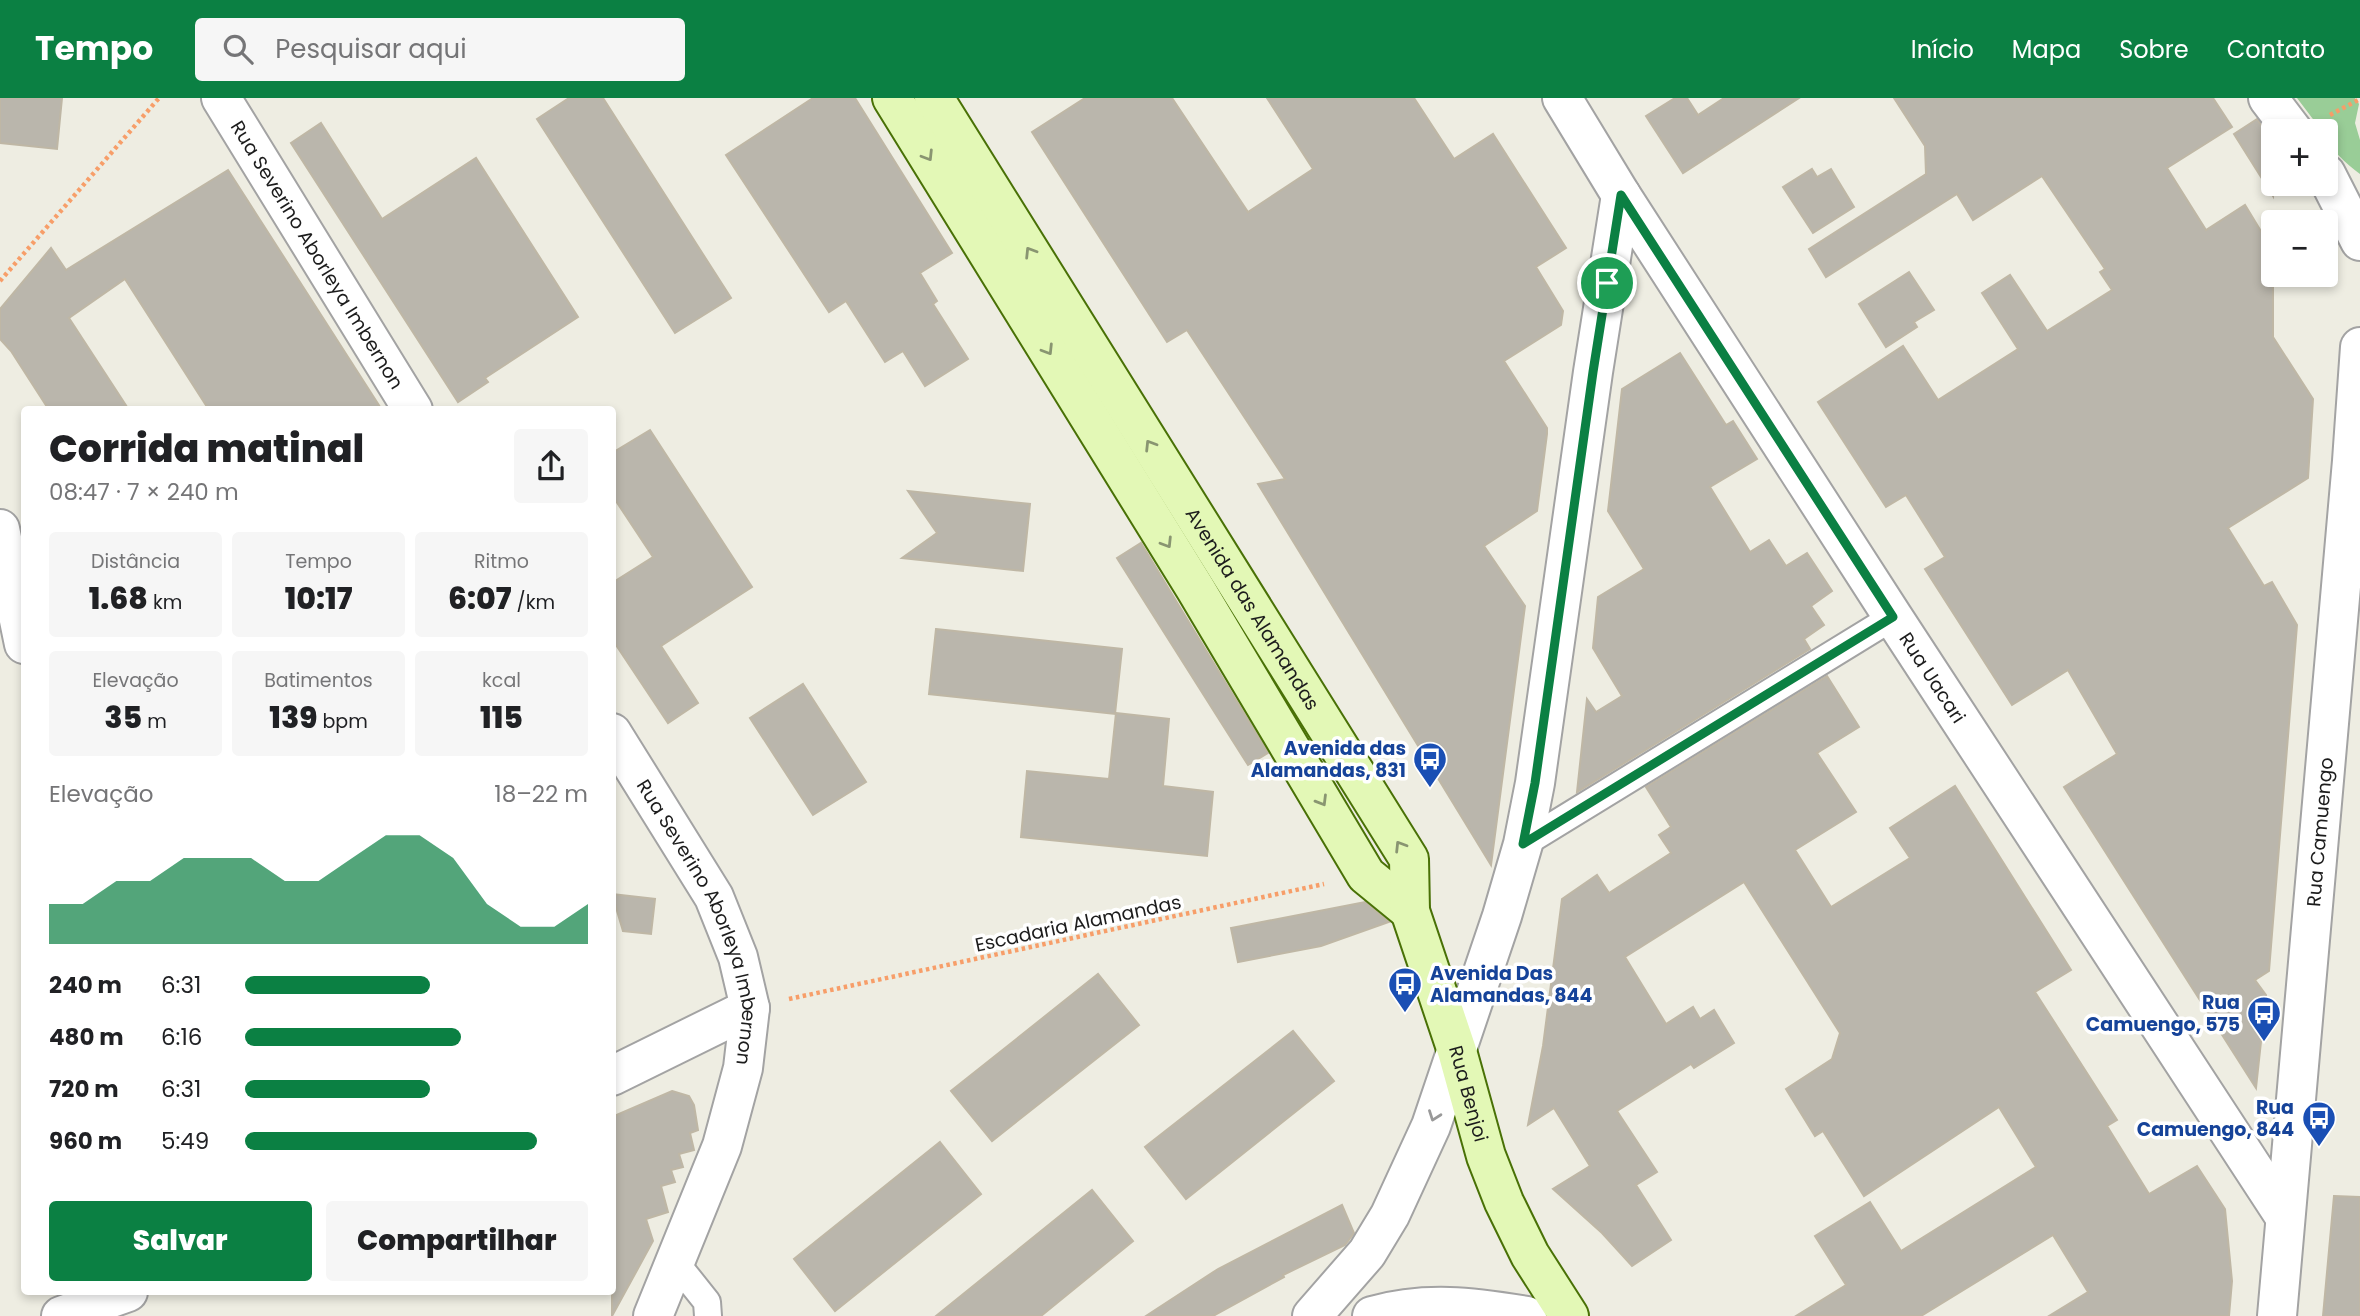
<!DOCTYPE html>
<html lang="pt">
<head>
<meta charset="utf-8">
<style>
  body { margin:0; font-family:Poppins,sans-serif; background:#f6f6f6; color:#202124; height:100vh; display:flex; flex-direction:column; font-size:26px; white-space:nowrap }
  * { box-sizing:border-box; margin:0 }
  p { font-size:23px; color:#757577 }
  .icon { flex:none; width:38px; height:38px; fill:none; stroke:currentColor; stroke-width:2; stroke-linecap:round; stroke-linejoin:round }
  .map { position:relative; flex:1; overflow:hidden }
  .details { position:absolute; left:21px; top:308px; width:595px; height:889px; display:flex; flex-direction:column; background:#fff; border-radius:7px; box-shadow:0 4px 10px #0003 }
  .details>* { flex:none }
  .tools { position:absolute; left:2261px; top:21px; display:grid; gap:14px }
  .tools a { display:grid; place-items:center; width:77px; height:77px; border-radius:7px; background:#fff; box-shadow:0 4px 10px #0003; font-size:35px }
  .pin { position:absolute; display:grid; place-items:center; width:60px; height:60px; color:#fff; margin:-30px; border:4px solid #fff; border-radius:50%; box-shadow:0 2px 7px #0007 }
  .round { display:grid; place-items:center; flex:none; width:74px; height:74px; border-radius:7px; background:#f6f6f6 }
  .overview { display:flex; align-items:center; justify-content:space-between; height:119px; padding:0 28px }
  h1 { font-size:38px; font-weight:800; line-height:52px }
  .figures { display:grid; grid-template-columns:repeat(3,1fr); gap:10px; height:119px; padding:7px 28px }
  .figures div { display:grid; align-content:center; border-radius:7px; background:#f6f6f6; text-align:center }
  .figures b { font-size:30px; font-weight:800 }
  .figures small { font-size:19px; font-weight:400 }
  .figures p { font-size:19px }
  .chart { height:196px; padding:14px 28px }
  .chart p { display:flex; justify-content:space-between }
  .chart svg { width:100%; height:126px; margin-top:7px; fill:#0b8043; opacity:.7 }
  .button { display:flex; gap:14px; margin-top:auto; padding:14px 28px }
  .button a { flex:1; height:80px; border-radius:7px; background:#0b8043; color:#fff; font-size:28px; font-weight:800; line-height:80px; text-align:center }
  .button a+a { background:#f6f6f6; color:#202124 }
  ul { padding:0 28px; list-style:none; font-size:23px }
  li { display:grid; grid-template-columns:112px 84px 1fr; align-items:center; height:52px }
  li i { height:18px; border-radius:9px; background:#0b8043 }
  header { display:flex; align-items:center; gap:42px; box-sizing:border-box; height:98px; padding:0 35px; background:#0b8043; color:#fff }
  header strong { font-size:33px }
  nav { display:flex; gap:38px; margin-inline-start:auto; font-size:24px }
  .search { width:490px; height:63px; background:#f6f6f6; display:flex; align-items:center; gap:18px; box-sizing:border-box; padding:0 24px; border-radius:7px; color:#757577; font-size:26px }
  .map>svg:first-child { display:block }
  .forest { fill:#99cd97 }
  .building { fill:#bab6ac; stroke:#bfb7a5; stroke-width:2 }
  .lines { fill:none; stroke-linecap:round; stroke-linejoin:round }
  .lane-casing { stroke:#a3a3a3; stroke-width:30 }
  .street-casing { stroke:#a3a3a3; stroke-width:42 }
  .secondary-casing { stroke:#497106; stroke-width:42 }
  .path { stroke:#f79e69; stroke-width:4.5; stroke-dasharray:3.5 3.5; stroke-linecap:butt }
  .lane { stroke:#fff; stroke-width:26 }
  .street { stroke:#fff; stroke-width:38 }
  .secondary { stroke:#e3f8b6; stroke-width:38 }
  .oneway { stroke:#899571 }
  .oneway2 { stroke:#999 }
  .route-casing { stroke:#fff; stroke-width:14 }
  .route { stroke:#0b8043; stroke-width:9 }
  .labels { text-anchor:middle; stroke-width:7; stroke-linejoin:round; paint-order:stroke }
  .street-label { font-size:19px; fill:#1c1c1c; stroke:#fff }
  .transit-label { font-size:19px; font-weight:bold; fill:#164399; stroke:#fff; text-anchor:end }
</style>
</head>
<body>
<header>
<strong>Tempo</strong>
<div class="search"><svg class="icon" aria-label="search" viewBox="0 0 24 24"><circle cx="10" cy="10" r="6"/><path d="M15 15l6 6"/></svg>Pesquisar aqui</div>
<nav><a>Início</a><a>Mapa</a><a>Sobre</a><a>Contato</a></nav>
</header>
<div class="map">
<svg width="2360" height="1218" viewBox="0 0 2360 1218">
  <rect width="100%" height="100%" fill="#eeede2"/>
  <!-- forest -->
  <path class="forest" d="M2297,0h58l4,6 -4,19 5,17v34c-13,-10 -33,-26 -34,-43h-4z"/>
  <!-- building -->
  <g class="building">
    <polygon points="0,0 62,0 57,51 0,45"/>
    <polygon points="569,0 603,0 731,200 675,235 537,21"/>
    <polygon points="813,0 855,0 952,155 920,175 937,203 933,206 968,261 925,288 903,253 885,264 846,203 829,214 726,57"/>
    <polygon points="1085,0 1172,0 1248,114 1313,71 1267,0 1414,0 1454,61 1493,36 1566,150 1536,169 1563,213 1561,227 1504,263 1547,330 1547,336 1537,413 1484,448 1525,508 1491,767 1258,386 1285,381 1187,232 1167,244 1032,34"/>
    <polygon points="1675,0 1687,0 1698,17 1724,0 1799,0 1683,75 1646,18"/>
    <polygon points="1894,0 2213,0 2232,29 2167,70 2206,132 2245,107 2273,153 2273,239 2313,301 2308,380 2228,430 2264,488 2272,484 2297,527 2269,873 2255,882 2266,897 2256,990 2064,689 2117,656 2068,572 2012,607 1925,471 1945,459 1906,397 1886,409 1818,304 1903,248 1938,302 2018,251 1982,195 2010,177 2047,233 2112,192 2100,174 2105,171 2042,78 1973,122 1957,96 1826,179 1809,151 1926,76 1925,48"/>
    <polygon points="2257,21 2273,43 2273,98 2234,36"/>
    <polygon points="321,25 382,121 476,60 578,219 485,280 488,284 458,304 291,45"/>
    <polygon points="1812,71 1817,79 1831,71 1854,109 1813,135 1783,89"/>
    <polygon points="228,72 382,312 209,312 125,181 69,220 129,312 49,312 11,253 0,241 0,211 51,150 66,172"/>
    <polygon points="1909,174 1934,212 1914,224 1917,229 1886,249 1859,206"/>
    <polygon points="1680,255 1726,327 1733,323 1757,361 1710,389 1750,454 1769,442 1786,468 1807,455 1832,493 1811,508 1824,527 1804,541 1810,551 1577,694 1587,601 1596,614 1622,598 1593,550 1598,499 1644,471 1608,413 1622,291"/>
    <polygon points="650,332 752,489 661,548 698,605 668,625 612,541 612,485 653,459 612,397 612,355"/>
    <polygon points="908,393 1030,406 1023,473 902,460 937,435"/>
    <polygon points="1141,445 1268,655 1248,667 1117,460"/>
    <polygon points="936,531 1122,551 1115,616 929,596"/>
    <polygon points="1827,578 1859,629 1817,655 1856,714 1795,752 1831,809 1910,760 1890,730 1955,688 2071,872 2035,894 2117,1022 2107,1028 2149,1096 2197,1068 2225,1111 2232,1183 2229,1218 2049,1218 2088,1194 2053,1137 1921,1218 1796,1218 1846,1187 1815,1138 1870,1104 1901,1153 2036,1069 1999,1009 1864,1098 1823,1033 1815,1038 1786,991 1832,961 1840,935 1744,784 1625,859 1666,926 1693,909 1700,921 1714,912 1734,945 1694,970 1691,966 1617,1013 1657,1074 1636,1087 1671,1142 1632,1168 1602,1135 1553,1091 1590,1068 1554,1010 1528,1027 1543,948 1562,801 1597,777 1609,795 1671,755 1659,737 1671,729 1646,689"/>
    <polygon points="803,586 866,684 813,717 750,620"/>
    <polygon points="1116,615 1169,621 1163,688 1213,694 1207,758 1021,739 1027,673 1109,681"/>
    <polygon points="612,796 655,801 651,836 623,833"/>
    <polygon points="1365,804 1389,824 1321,848 1238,864 1231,830"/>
    <polygon points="1098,876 1139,927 992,1043 951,993"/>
    <polygon points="1293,933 1334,983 1186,1101 1145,1049"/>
    <polygon points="672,993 689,998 694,1007 698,1032 690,1035 694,1052 679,1056 683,1069 671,1072 675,1084 661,1088 668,1114 646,1121 653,1143 612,1218 612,1019"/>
    <polygon points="940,1044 981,1096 835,1213 794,1161"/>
    <polygon points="1092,1092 1133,1143 1041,1218 936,1218"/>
    <polygon points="2334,1098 2360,1099 2360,1218 2323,1218"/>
    <polygon points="1342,1107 1354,1135 1345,1147 1283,1177 1284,1179 1213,1218 1146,1218 1218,1171"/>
  </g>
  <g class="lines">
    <!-- lane casing -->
    <g class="lane-casing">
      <g id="lane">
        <polyline points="1523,746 1893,519"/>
        <polyline points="675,1164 707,1204 708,1218"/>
      </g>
    </g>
    <!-- street casing -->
    <g class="street-casing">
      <g id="street">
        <path id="s1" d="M221,0l192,312"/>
        <path id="s2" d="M1562,0l59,97 272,422 392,600"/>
        <polyline points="2268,0 2293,33"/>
        <polyline points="2326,76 2360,143"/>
        <polyline points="0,431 24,546"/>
        <path id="s3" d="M612,635l102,164 24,60 12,51 -7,60 -21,78 -69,170"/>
        <polyline points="612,978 750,910"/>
        <polyline points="61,1218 128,1194"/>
        <polyline points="1312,1218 1367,1155 1390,1117 1431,1028 1502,818 1523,746 1535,685 1593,274 1621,97"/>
        <path d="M1372,1218c54,-15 101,-9 155,0"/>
        <path id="s4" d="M2277,1218l75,-855 8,-114"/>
      </g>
    </g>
    <!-- secondary casing -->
    <g class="secondary-casing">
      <g id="secondary">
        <polyline points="892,0 1195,490 1366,777 1410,813"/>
        <path id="s5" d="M934,0l475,761 1,52 47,140 29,105 18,46 26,53 39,61"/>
      </g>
    </g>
    <!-- path -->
    <g class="path">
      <polyline points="2330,17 2360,1"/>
      <polyline points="0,183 159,0"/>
      <polyline points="789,901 1324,786"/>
    </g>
    <!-- lane -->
    <use href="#lane" class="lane"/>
    <!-- street -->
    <use href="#street" class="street"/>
    <!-- secondary -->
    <use href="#secondary" class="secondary"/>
  </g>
  <!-- one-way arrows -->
  <defs><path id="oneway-chevron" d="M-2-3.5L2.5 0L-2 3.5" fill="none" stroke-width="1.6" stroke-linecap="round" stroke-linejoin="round" transform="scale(1.75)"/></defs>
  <g class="oneway">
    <use href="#oneway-chevron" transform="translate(928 58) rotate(58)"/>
    <use href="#oneway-chevron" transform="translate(1030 154) rotate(-122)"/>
    <use href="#oneway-chevron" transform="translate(1048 252) rotate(58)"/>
    <use href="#oneway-chevron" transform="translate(1150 347) rotate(-122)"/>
    <use href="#oneway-chevron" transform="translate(1167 445) rotate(58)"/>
    <use href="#oneway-chevron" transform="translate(1322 703) rotate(59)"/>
    <use href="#oneway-chevron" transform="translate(1400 748) rotate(-122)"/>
  </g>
  <use class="oneway2" href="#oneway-chevron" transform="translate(1434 1018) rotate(110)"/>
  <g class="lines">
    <!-- route casing -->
    <g class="route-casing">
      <polygon id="route" points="1621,97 1893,519 1523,746 1535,685 1593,274"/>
    </g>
    <!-- route -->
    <use href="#route" class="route"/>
  </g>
  <!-- icons -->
  <defs>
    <g id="bus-pin" transform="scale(1.75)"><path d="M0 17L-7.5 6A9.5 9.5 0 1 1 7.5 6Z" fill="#1a4fb4" stroke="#fff"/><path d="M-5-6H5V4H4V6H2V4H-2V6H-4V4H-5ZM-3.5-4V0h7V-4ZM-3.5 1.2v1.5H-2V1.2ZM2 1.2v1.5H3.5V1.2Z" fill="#fff"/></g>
  </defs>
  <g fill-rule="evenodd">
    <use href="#bus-pin" x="1430" y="661"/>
    <use href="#bus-pin" x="1405" y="886"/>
    <use href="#bus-pin" x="2264" y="915"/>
    <use href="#bus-pin" x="2319" y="1020"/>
  </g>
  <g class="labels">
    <!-- street labels -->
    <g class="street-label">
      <text dy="7" stroke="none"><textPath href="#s1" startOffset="184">Rua Severino Aborleya Imbernon</textPath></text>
      <text dy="7" stroke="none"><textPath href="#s5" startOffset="602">Avenida das Alamandas</textPath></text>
      <text dy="7" stroke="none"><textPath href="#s2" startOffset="688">Rua Uacari</textPath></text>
      <text dy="7" stroke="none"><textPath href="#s4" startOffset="486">Rua Camuengo</textPath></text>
      <text transform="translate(1078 825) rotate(-12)" y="7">Escadaria Alamandas</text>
      <text dy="7" stroke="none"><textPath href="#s3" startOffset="212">Rua Severino Aborleya Imbernon</textPath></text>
      <text dy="7" stroke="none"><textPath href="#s5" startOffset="1141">Rua Benjoi</textPath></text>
    </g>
    <!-- transit labels -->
    <g class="transit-label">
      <text x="1406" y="657">Avenida das<tspan x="1406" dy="22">Alamandas, 831</tspan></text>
      <text x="1430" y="882" text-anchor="start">Avenida Das<tspan x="1430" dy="22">Alamandas, 844</tspan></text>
      <text x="2240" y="911">Rua<tspan x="2240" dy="22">Camuengo, 575</tspan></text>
      <text x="2294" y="1016">Rua<tspan x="2294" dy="22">Camuengo, 844</tspan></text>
    </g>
  </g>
</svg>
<div class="tools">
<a>+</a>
<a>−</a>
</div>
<div class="pin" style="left:1607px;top:185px;background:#1e9e55"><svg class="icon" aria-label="arrive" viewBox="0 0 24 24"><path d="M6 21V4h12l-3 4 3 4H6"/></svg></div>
<section class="details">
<div class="overview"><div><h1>Corrida matinal</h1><p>08:47 · 7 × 240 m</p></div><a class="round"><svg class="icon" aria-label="share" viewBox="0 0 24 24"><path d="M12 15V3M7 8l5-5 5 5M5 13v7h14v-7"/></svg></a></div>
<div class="figures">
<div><p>Distância</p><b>1.68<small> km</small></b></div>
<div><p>Tempo</p><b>10:17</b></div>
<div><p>Ritmo</p><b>6:07<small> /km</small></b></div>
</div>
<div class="figures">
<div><p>Elevação</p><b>35<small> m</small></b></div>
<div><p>Batimentos</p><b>139<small> bpm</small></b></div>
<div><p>kcal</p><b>115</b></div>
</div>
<div class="chart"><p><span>Elevação</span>18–22 m</p>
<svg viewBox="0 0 160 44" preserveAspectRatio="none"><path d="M0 44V30L10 30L20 22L30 22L40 14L50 14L60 14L70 22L80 22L90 14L100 6L110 6L120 14L130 30L140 38L150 38L160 30V44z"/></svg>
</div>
<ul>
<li><b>240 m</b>6:31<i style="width:54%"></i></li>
<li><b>480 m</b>6:16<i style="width:63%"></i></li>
<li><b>720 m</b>6:31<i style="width:54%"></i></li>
<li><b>960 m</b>5:49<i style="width:85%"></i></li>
</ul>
<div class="button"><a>Salvar</a><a>Compartilhar</a></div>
</section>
</div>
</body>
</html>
